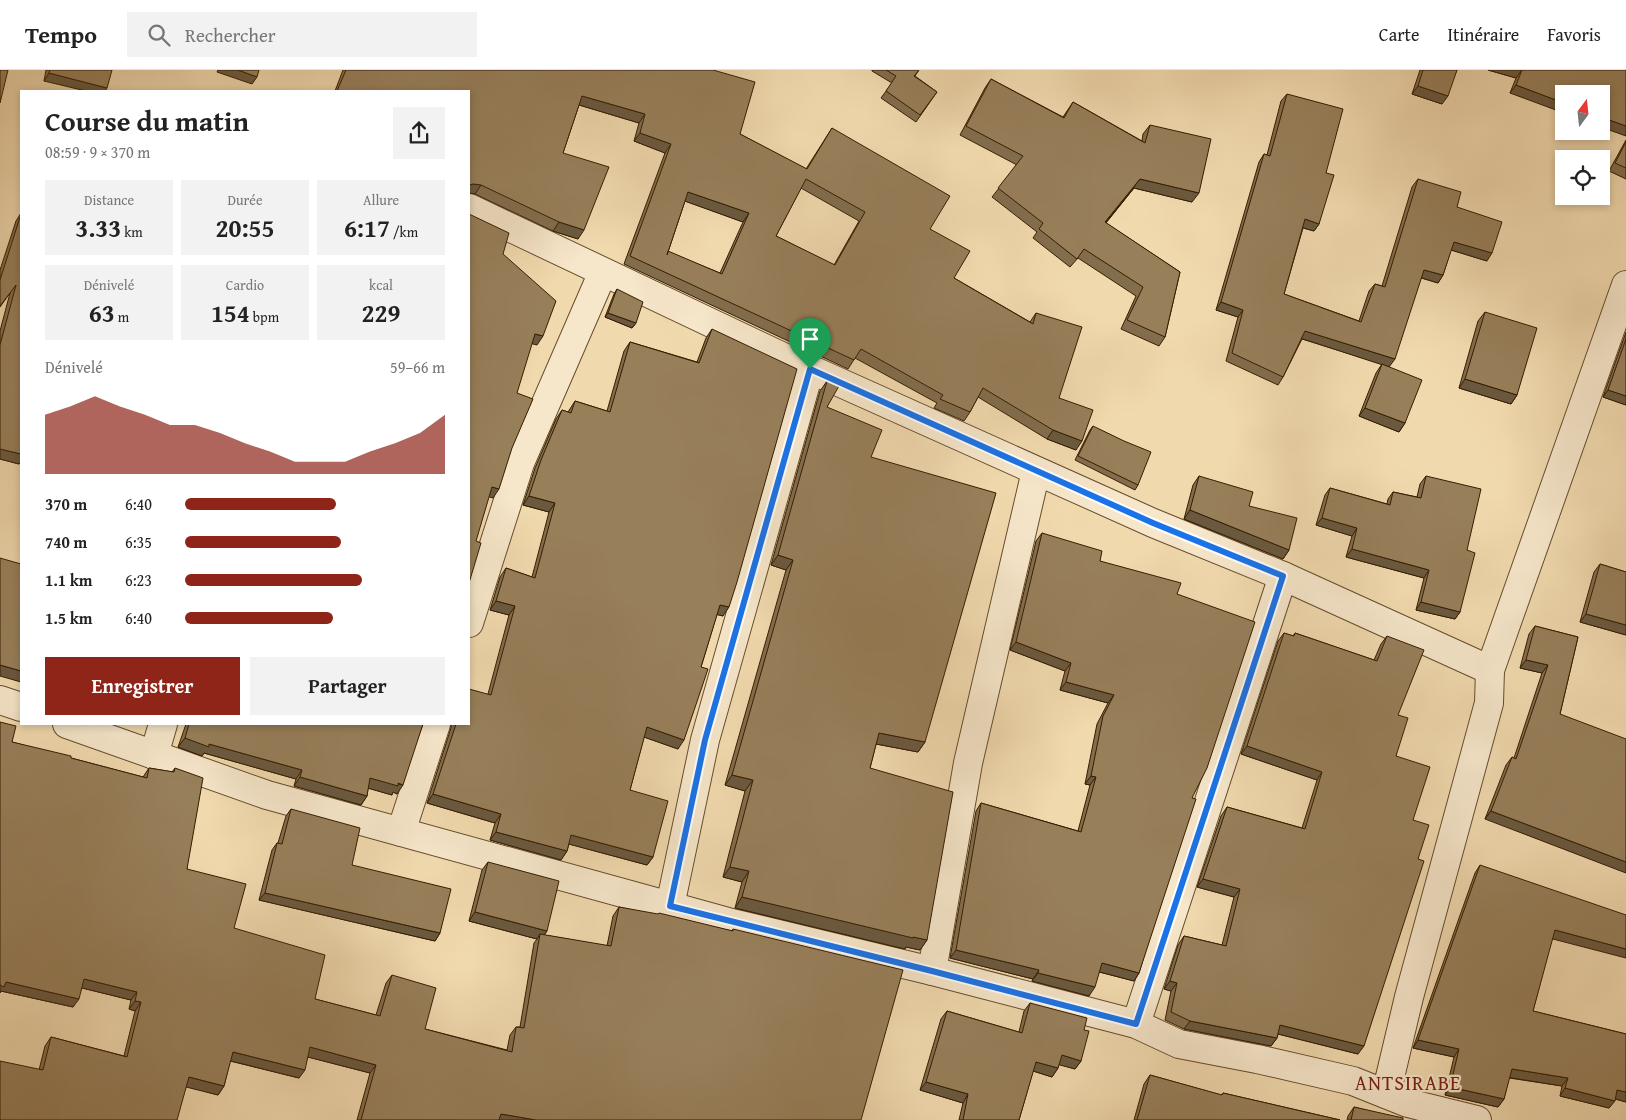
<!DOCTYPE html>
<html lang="fr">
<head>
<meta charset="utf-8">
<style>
  body { margin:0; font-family:"Gentium Book Plus",serif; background:#f2f2f2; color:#222; height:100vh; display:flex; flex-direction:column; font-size:19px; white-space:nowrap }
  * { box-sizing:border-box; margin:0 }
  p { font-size:16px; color:#767676 }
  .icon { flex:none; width:28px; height:28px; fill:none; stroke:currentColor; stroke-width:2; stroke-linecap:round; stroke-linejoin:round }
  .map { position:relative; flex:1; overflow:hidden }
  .side { position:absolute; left:20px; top:20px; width:450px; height:635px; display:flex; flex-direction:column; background:#fff; border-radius:0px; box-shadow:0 2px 8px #0003 }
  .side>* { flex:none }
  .needle { width:32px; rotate:15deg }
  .tools { position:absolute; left:1555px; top:15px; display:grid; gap:10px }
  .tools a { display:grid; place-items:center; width:55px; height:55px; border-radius:0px; background:#fff; box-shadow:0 2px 8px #0003; font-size:25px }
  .pin { position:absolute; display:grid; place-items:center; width:42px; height:42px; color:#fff; margin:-51px -21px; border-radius:50% 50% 50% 0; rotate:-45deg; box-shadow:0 0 5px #0007 }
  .pin .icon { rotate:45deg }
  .round { display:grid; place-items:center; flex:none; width:52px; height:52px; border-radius:0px; background:#f2f2f2 }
  .summary { display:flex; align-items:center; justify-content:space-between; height:85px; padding:0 25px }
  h1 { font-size:28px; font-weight:700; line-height:38px }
  .stats { display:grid; grid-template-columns:repeat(3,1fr); gap:8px; height:85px; padding:5px 25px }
  .stats div { display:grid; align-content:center; border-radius:0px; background:#f2f2f2; text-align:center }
  .stats b { font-size:25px; font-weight:700 }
  .stats small { font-size:14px; font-weight:400 }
  .stats p { font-size:14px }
  .chart { height:140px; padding:10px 25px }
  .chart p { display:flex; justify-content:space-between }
  .chart svg { width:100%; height:90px; margin-top:5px; fill:#8f2418; opacity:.7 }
  .cta { display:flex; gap:10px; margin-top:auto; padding:10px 25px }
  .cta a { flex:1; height:58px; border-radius:0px; background:#8f2418; color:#fff; font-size:20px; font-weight:700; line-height:58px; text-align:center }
  .cta a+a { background:#f2f2f2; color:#222 }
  ul { padding:0 25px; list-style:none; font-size:16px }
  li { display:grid; grid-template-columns:80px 60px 1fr; align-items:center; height:38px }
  li i { height:12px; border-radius:6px; background:#8f2418 }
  header { display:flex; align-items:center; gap:30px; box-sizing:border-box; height:70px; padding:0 25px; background:#fff; border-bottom:1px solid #e0e0e0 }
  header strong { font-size:24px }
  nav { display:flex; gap:28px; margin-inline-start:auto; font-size:18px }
  .search { width:350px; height:45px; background:#f2f2f2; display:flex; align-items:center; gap:12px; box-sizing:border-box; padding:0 18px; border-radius:0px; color:#767676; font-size:19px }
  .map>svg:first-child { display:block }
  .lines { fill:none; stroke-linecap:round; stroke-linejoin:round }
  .street-casing { stroke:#654c2c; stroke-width:30 }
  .street { stroke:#f6e6ca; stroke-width:28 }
  .wall { fill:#826d4d; stroke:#361d00; fill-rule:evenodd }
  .shaded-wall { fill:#6a593f; stroke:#361d00 }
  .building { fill:#977f5a; stroke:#361d00; fill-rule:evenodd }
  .route-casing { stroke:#fff; stroke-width:10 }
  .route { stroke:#1a73e8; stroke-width:6 }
  .labels { text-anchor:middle; stroke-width:4.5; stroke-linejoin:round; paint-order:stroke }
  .neighbourhood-label { font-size:20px; letter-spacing:1px; fill:#7a1f14; stroke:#f6e6ca }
</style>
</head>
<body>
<header>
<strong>Tempo</strong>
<div class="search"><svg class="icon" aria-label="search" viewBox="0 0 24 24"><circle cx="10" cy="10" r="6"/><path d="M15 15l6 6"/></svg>Rechercher</div>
<nav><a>Carte</a><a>Itinéraire</a><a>Favoris</a></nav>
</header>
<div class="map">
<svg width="1626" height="1050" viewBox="0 0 1626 1050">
  <rect width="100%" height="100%" fill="#f1d9ae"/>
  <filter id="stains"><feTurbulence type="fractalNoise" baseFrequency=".004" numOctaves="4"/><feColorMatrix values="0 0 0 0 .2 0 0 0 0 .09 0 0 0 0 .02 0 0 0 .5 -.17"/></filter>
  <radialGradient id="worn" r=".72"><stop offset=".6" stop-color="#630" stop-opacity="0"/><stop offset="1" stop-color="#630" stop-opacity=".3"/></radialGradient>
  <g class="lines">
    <!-- street casing -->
    <g class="street-casing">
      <g id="street">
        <polyline points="469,138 783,287 1153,453 1283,506 1490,600 1489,633 1409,927 1386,1024"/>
        <polyline points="469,553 520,393 603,202"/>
        <polyline points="1490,600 1626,215"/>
        <polyline points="0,630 21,637"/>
        <polyline points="67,654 267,725 728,852 932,901 1136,954 1179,974 1257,989 1353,1011 1408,1033 1477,1050"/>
        <polyline points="154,685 163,654"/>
        <polyline points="401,762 436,654"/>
        <polyline points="670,836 705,670 810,299"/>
        <polyline points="932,901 968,693 1036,401"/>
        <polyline points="1136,954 1283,506"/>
      </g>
    </g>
    <!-- street -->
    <use href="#street" class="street"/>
  </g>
  <!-- wall -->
  <g class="wall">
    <polygon points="46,0 112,0 44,11"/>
    <path d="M343,0h370l27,64 66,35 26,-41 98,101 24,49 76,44 6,-9 23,85 17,52 -29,-11 -69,-42 -8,15 -6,9 -30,-13 3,-5 -82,-45 -7,11 -224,-105 41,-111 -31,-12 5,-18 -60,-18 -16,48 15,86 -25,-8 -78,-37 -6,-103h-134zM801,118l58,33 -25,44 -58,-29zM685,131l58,21 -23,51 -52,-21z"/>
    <polygon points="872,0 919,0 915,6 937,22 916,52 881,28 892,13 872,1"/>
    <polygon points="1420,0 1457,0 1442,34 1412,24"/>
    <polygon points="1488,0 1626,0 1510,23 1516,8"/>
    <polygon points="991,9 1063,47 1073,32 1142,71 1143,64 1150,55 1192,132 1134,118 1106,153 1180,202 1165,267 1159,276 1121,259 1136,226 1078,188 1070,197 1033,168 1037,162 992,127 1017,95 960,65 985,18"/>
    <polygon points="1287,24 1326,103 1319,154 1314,161 1303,158 1284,224 1359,251 1369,221 1375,214 1382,216 1412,117 1418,109 1457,137 1487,191 1451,180 1443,205 1438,213 1421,208 1389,297 1405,353 1399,362 1359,346 1376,303 1382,294 1302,269 1283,307 1278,315 1226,291 1238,247 1216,240 1259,92 1264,84 1267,85 1281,31"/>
    <polygon points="1626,70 1626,109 1609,101"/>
    <polygon points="21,143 19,394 0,389 0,261 10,223 0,237 0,200 16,151"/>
    <polygon points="617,219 636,253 632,258 605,247 614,224"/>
    <polygon points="1485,242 1517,325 1511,334 1459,318 1478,251"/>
    <polygon points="712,259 723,546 717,544 701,597 678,679 644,667 630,720 653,787 647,795 569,774 567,781 561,790 490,770 495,753 427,733 451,658 451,654 469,654 488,624 509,545 490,540 500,507 506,498 532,507 549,442 523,435 535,398 556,349 562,340 568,342 575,331 607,341 624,281 630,272 697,292 706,268"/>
    <polygon points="1626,262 1626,335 1603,327"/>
    <polygon points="827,311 827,337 871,387 925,672 918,682 876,674 870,698 927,870 920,880 906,877 905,879 735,838 742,812 723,807 745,721 725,715 786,500 771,495 820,321"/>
    <polygon points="1093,356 1138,415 1135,420 1075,390 1090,360"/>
    <polygon points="1199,406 1249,436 1289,480 1283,489 1184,449 1193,415"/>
    <polygon points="1426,406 1467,480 1460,542 1455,549 1416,540 1424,508 1346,487 1352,466 1316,455 1325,425 1330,418 1387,434 1388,429 1393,422 1417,427 1420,414"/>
    <polygon points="1042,463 1100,491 1177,524 1192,728 1139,903 1134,911 1099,902 1089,926 1032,911 1033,909 950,888 976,741 981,733 1078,761 1090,715 1085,714 1097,654 1108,633 1060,620 1065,601 1010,580 1036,471"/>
    <polygon points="1600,494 1626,502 1626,565 1580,552 1594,502"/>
    <polygon points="1535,556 1578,567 1560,644 1485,749 1506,695 1512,687 1514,688 1542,603 1520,598 1529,564"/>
    <polygon points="1284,563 1293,566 1295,563 1374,590 1381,574 1387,566 1398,645 1396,686 1413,750 1418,789 1358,984 1278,964 1277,968 1271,976 1184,959 1165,950 1171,921 1164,919 1178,875 1184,866 1222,875 1234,827 1197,817 1221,746 1227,737 1302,758 1317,710 1241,684 1278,571"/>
    <polygon points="0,652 12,672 71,688 143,707 149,698 172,702 175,698 187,799 234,858 315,929 376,945 386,913 392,905 425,959 507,980 510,965 516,957 520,957 534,873 537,869 469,851 482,800 488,792 547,861 544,865 607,876 613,846 619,837 732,861 733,859 861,1050 357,1050 370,1003 308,987 299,1008 230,991 224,1016 218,1025 186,1016 39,1000 45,976 51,967 124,986 135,941 129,939 131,930 82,918 73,937 1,921 0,923"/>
    <polygon points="186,654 423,654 397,724 393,722 392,725 368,718 367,726 361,735 294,716 296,709 204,683 202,686 178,677"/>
    <polygon points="291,739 352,795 440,863 435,871 259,830 272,780 277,773 278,773 286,746"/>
    <polygon points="1480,795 1552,868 1533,941 1626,964 1626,1032 1615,1029 1609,1038 1560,1026 1562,1016 1509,1008 1504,1029 1498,1037 1445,1025 1454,987 1413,978 1475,803"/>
    <polygon points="1030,933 1084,960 1081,991 1075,999 1059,994 1058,998 1052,1007 1033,1001 1019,1050 959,1050 963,1033 920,1020 941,949 947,941 1019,962 1024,941"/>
    <polygon points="1150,1005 1221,1025 1223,1023 1340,1050 1134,1050 1144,1014"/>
    <polygon points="1354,1037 1403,1050 1347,1050 1348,1046"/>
  </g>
  <!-- shaded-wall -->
  <g class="shaded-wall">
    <polygon points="218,0 238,0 257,7 252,14 217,2"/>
    <polygon points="1488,0 1522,0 1516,8"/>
    <polygon points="49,3 107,18 105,21 86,21 44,11"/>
    <polygon points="1516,15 1564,33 1564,43 1510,23"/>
    <polygon points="1418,16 1448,26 1442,34 1412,24"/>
    <polygon points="582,26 645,44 639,53 576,34"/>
    <polygon points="1601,47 1626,56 1626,66 1601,57"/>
    <polygon points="640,63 671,74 665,83 634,71"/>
    <polygon points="1140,109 1199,123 1192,132 1134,118 1099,161"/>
    <polygon points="473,114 481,115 475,124 469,123 469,115"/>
    <polygon points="688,122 749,143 743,152 682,130"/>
    <polygon points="1305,149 1319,154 1314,161 1300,157"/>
    <polygon points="559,152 584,160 578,169 553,161"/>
    <polygon points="1454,172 1492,183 1487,191 1448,179"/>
    <polygon points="1424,200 1443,205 1438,213 1419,207"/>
    <polygon points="1221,232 1243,240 1238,247 1216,240"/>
    <polygon points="608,243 636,253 632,258 605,247"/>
    <polygon points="1305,261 1395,289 1389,297 1300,268"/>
    <polygon points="535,264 543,266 537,275 529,273"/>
    <polygon points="1465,309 1517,325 1511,334 1459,318"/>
    <polygon points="1608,320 1626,326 1626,335 1603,327"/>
    <polygon points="1365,338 1405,353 1399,362 1359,346"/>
    <polygon points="1053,360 1082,371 1076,380 1047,369"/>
    <polygon points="0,379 21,384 21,391 19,394 0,389"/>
    <polygon points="492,417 499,419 493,428 486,426"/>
    <polygon points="529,426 555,433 549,442 523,435"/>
    <polygon points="1190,440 1289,480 1283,489 1184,449"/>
    <polygon points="1322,448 1357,458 1352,466 1316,455"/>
    <polygon points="1352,479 1429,500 1424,508 1346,487"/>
    <polygon points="778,485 793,490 786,500 771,495"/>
    <polygon points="496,531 515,536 509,545 490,540"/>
    <polygon points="1421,532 1460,542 1455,549 1416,540"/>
    <polygon points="720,535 729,537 723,546 714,544"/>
    <polygon points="1586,544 1626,555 1626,565 1580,552"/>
    <polygon points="1016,572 1071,593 1065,601 1010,580"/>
    <polygon points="1526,590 1548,595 1542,603 1520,598"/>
    <polygon points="0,595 21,601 21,612 0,606"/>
    <polygon points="1066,612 1114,625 1108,633 1060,620"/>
    <polygon points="647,657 684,670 678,679 641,666"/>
    <polygon points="879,663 925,672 918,682 871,673"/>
    <polygon points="185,668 209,674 302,700 296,709 204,683 202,686 178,677"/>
    <polygon points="1247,676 1322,702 1317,710 1241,684"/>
    <polygon points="732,705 753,710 745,721 725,715"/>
    <polygon points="1091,706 1096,707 1090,715 1085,714"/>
    <polygon points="300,707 367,726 361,735 294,716"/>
    <polygon points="370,708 403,715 397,724 393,722 392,725 364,717"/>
    <polygon points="433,724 501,744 495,753 427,733"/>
    <polygon points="1491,741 1626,792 1626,803 1485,749"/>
    <polygon points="496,762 567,781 561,790 490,770"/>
    <polygon points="571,765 653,787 647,795 565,773"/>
    <polygon points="730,797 749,801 742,812 723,807"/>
    <polygon points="1203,809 1240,819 1234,827 1197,817"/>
    <polygon points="265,823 440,863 435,871 259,830"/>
    <polygon points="742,827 927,870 920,880 906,877 905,879 735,838"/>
    <polygon points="475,842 547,861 540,870 540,864 537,869 469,851"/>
    <polygon points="1555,860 1626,879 1626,888 1549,868"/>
    <polygon points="956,880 1039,900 1033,909 950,888"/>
    <polygon points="1102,893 1139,903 1134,911 1096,901"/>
    <polygon points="1038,903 1095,917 1089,926 1032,911"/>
    <polygon points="84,909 137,922 131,930 78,917"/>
    <polygon points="1170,911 1177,913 1171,921 1164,919"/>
    <polygon points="6,912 79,929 73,937 1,921 0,923 0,915"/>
    <polygon points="135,931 141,932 135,941 129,939"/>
    <polygon points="1190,951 1277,968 1271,976 1184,959"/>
    <polygon points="1280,955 1364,976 1358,984 1274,963"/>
    <polygon points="1418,970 1459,979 1454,987 1413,978"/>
    <polygon points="310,977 376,995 370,1003 304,986"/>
    <polygon points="233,982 305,1000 299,1008 227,990"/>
    <polygon points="1062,985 1081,991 1075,999 1056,994"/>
    <polygon points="1036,992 1058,998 1052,1007 1030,1000"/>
    <polygon points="1512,999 1568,1008 1562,1016 1506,1007"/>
    <polygon points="189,1007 224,1016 218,1025 182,1016"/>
    <polygon points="926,1012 968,1024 963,1033 920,1020"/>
    <polygon points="1450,1017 1504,1029 1498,1037 1445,1025"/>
    <polygon points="1565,1018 1615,1031 1609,1038 1560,1026"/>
    <polygon points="1617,1020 1626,1022 1626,1032 1612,1028"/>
    <polygon points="501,1044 536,1050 496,1050"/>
  </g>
  <!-- building -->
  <g class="building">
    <polygon points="0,0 8,0 0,33"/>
    <polygon points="50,0 112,0 107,18 49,3"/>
    <polygon points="238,0 259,0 257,7"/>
    <path d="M346,0h367l42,12 -15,52 67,35 25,-41 118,68 -20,33 40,22 -16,27 79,46 3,-11 46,14 -23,71 34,12 -11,31 -29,-11 -70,-42 -13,24 -30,-13 3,-4 -82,-46 -7,11 -224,-104 41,-112 -31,-11 5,-19 -63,-18 -19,57 46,14 -25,63 -25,-8 -78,-37 -8,-1 -4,1v-94h-132zM806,109l59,33 -30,53 -59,-29zM688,122l61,21 -27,61 -54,-23 -1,4z"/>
    <polygon points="886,0 919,0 914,6 937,22 920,45 886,21 896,6"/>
    <polygon points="1423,0 1457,0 1448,26 1418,16"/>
    <polygon points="1521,0 1626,0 1626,56 1601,47 1601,24 1564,24 1564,33 1516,15 1522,0"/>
    <polygon points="991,9 1064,48 1073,32 1145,73 1150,55 1211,69 1199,123 1140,109 1105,152 1180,202 1165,267 1127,250 1143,217 1084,179 1077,189 1039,159 1043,153 998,118 1023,86 966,56"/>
    <polygon points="1287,24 1343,39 1326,103 1334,105 1319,154 1305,149 1284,224 1361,252 1375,214 1385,217 1418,109 1461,122 1457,137 1502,152 1492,183 1454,172 1443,205 1424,200 1395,289 1305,261 1283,307 1232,283 1243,240 1221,232 1264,84 1270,86"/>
    <polygon points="1626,72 1626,98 1615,93"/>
    <polygon points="21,144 21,384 0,379 0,275 16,215 0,236 0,210"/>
    <polygon points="469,144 509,163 503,184 556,231 543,266 535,264 517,323 533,329 512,378 499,419 492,417 476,471 481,473 469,513"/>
    <polygon points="617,219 643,232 636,253 608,243"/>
    <polygon points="1485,242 1537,258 1517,325 1465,309"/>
    <polygon points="712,259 797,299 737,512 729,537 720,535 701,597 708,599 684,670 647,657 630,720 668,731 653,787 571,765 567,781 496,762 501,744 433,724 456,654 469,654 469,619 491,625 515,536 496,531 506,498 535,508 555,433 529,426 541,390 562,340 571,343 575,331 610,342 630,272 699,293"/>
    <polygon points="1626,269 1626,326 1608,320"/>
    <polygon points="1382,294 1422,310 1405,353 1365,338"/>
    <polygon points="827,311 839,316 827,337 882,360 871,387 996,423 925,672 879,663 870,698 953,722 927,870 913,867 913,868 742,827 749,801 730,797 753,710 732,705 793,490 778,485"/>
    <polygon points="1093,356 1124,371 1151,382 1138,415 1078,386"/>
    <polygon points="1199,406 1253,422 1249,436 1297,448 1289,480 1190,440"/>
    <polygon points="1426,406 1481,419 1467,480 1475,483 1460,542 1421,532 1429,500 1352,479 1357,458 1322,448 1330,418 1390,435 1393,422 1421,428"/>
    <polygon points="1042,463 1102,481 1100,491 1181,513 1177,524 1255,552 1207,698 1192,728 1196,729 1139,903 1102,893 1095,917 1038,903 1039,900 956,880 981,733 1081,762 1096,707 1091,706 1103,646 1114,625 1066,612 1071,593 1016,572"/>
    <polygon points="0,488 21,494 21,601 0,595"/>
    <polygon points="1600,494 1626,502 1626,555 1586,544"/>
    <polygon points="1535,556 1578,567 1560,644 1626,669 1626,792 1491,741 1512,687 1516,689 1548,595 1526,590"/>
    <polygon points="1284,563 1294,566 1295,563 1377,591 1387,566 1424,580 1398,645 1408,648 1396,686 1430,697 1413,750 1429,755 1418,789 1424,791 1364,976 1280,955 1277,968 1190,951 1171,942 1177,913 1170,911 1184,866 1226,876 1240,819 1203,809 1227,737 1305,759 1322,702 1247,676"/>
    <polygon points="0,652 16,656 12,672 71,686 71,688 147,708 149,698 174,702 175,698 203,708 187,799 246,814 234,858 325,885 315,929 380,946 392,905 436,918 425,959 512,982 516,957 524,958 540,864 611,876 619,837 658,844 659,843 733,861 733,859 903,900 861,1050 536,1050 501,1044 499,1050 361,1050 376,995 310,977 305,1000 233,982 224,1016 189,1007 177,1050 0,1050 0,991 43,1000 51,967 127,987 141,932 135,931 137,922 84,909 79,929 6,912 4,917 0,915"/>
    <polygon points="189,654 423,654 403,715 398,713 398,716 370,708 367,726 300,707 302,700 209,674 209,677 185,668"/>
    <polygon points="291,739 360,758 352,795 451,819 440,863 265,823 277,773 282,774"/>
    <polygon points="488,792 559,811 547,861 475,842"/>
    <polygon points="1480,795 1626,845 1626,879 1555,860 1533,941 1626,964 1626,1022 1617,1020 1615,1031 1565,1018 1568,1008 1512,999 1504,1029 1450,1017 1459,979 1418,970"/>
    <polygon points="1030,933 1087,948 1084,960 1089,961 1081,991 1062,985 1058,998 1036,992 1019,1050 963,1050 968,1024 926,1012 947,941 1022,963"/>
    <polygon points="1150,1005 1222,1025 1223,1023 1340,1050 1137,1050"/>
    <polygon points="1354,1037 1403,1048 1403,1050 1351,1050"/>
  </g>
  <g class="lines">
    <!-- route casing -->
    <g class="route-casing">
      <polygon id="route" points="810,299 1153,453 1283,506 1136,954 932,901 670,836 705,670"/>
    </g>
    <!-- route -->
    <use href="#route" class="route"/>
  </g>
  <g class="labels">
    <!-- neighbourhood labels -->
    <g class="neighbourhood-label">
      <text x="1408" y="1020">ANTSIRABE</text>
    </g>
  </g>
  <rect width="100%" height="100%" filter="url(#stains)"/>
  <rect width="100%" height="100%" fill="url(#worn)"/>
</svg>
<div class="tools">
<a><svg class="needle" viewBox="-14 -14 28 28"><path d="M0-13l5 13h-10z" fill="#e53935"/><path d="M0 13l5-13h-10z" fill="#767676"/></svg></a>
<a><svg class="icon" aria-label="locate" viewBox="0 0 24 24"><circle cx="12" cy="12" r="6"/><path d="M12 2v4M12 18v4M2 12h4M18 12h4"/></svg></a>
</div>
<div class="pin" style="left:810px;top:299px;background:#1e9e55"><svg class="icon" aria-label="arrive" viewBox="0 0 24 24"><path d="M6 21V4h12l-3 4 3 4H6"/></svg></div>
<section class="side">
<div class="summary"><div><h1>Course du matin</h1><p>08:59 · 9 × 370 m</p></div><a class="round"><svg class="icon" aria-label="share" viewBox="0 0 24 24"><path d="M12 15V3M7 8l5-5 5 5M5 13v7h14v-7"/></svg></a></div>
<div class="stats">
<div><p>Distance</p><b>3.33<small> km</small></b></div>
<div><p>Durée</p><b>20:55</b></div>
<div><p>Allure</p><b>6:17<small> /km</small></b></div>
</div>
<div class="stats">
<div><p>Dénivelé</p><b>63<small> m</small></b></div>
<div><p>Cardio</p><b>154<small> bpm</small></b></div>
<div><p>kcal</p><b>229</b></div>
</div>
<div class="chart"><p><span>Dénivelé</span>59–66 m</p>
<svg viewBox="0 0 160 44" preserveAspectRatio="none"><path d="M0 44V15L10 11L20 6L30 11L40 15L50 20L60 20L70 24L80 29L90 33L100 38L110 38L120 38L130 33L140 29L150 24L160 15V44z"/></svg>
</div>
<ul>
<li><b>370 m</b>6:40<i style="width:58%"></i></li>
<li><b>740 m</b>6:35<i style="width:60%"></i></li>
<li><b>1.1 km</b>6:23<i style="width:68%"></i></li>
<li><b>1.5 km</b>6:40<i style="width:57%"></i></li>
</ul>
<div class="cta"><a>Enregistrer</a><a>Partager</a></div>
</section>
</div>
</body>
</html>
